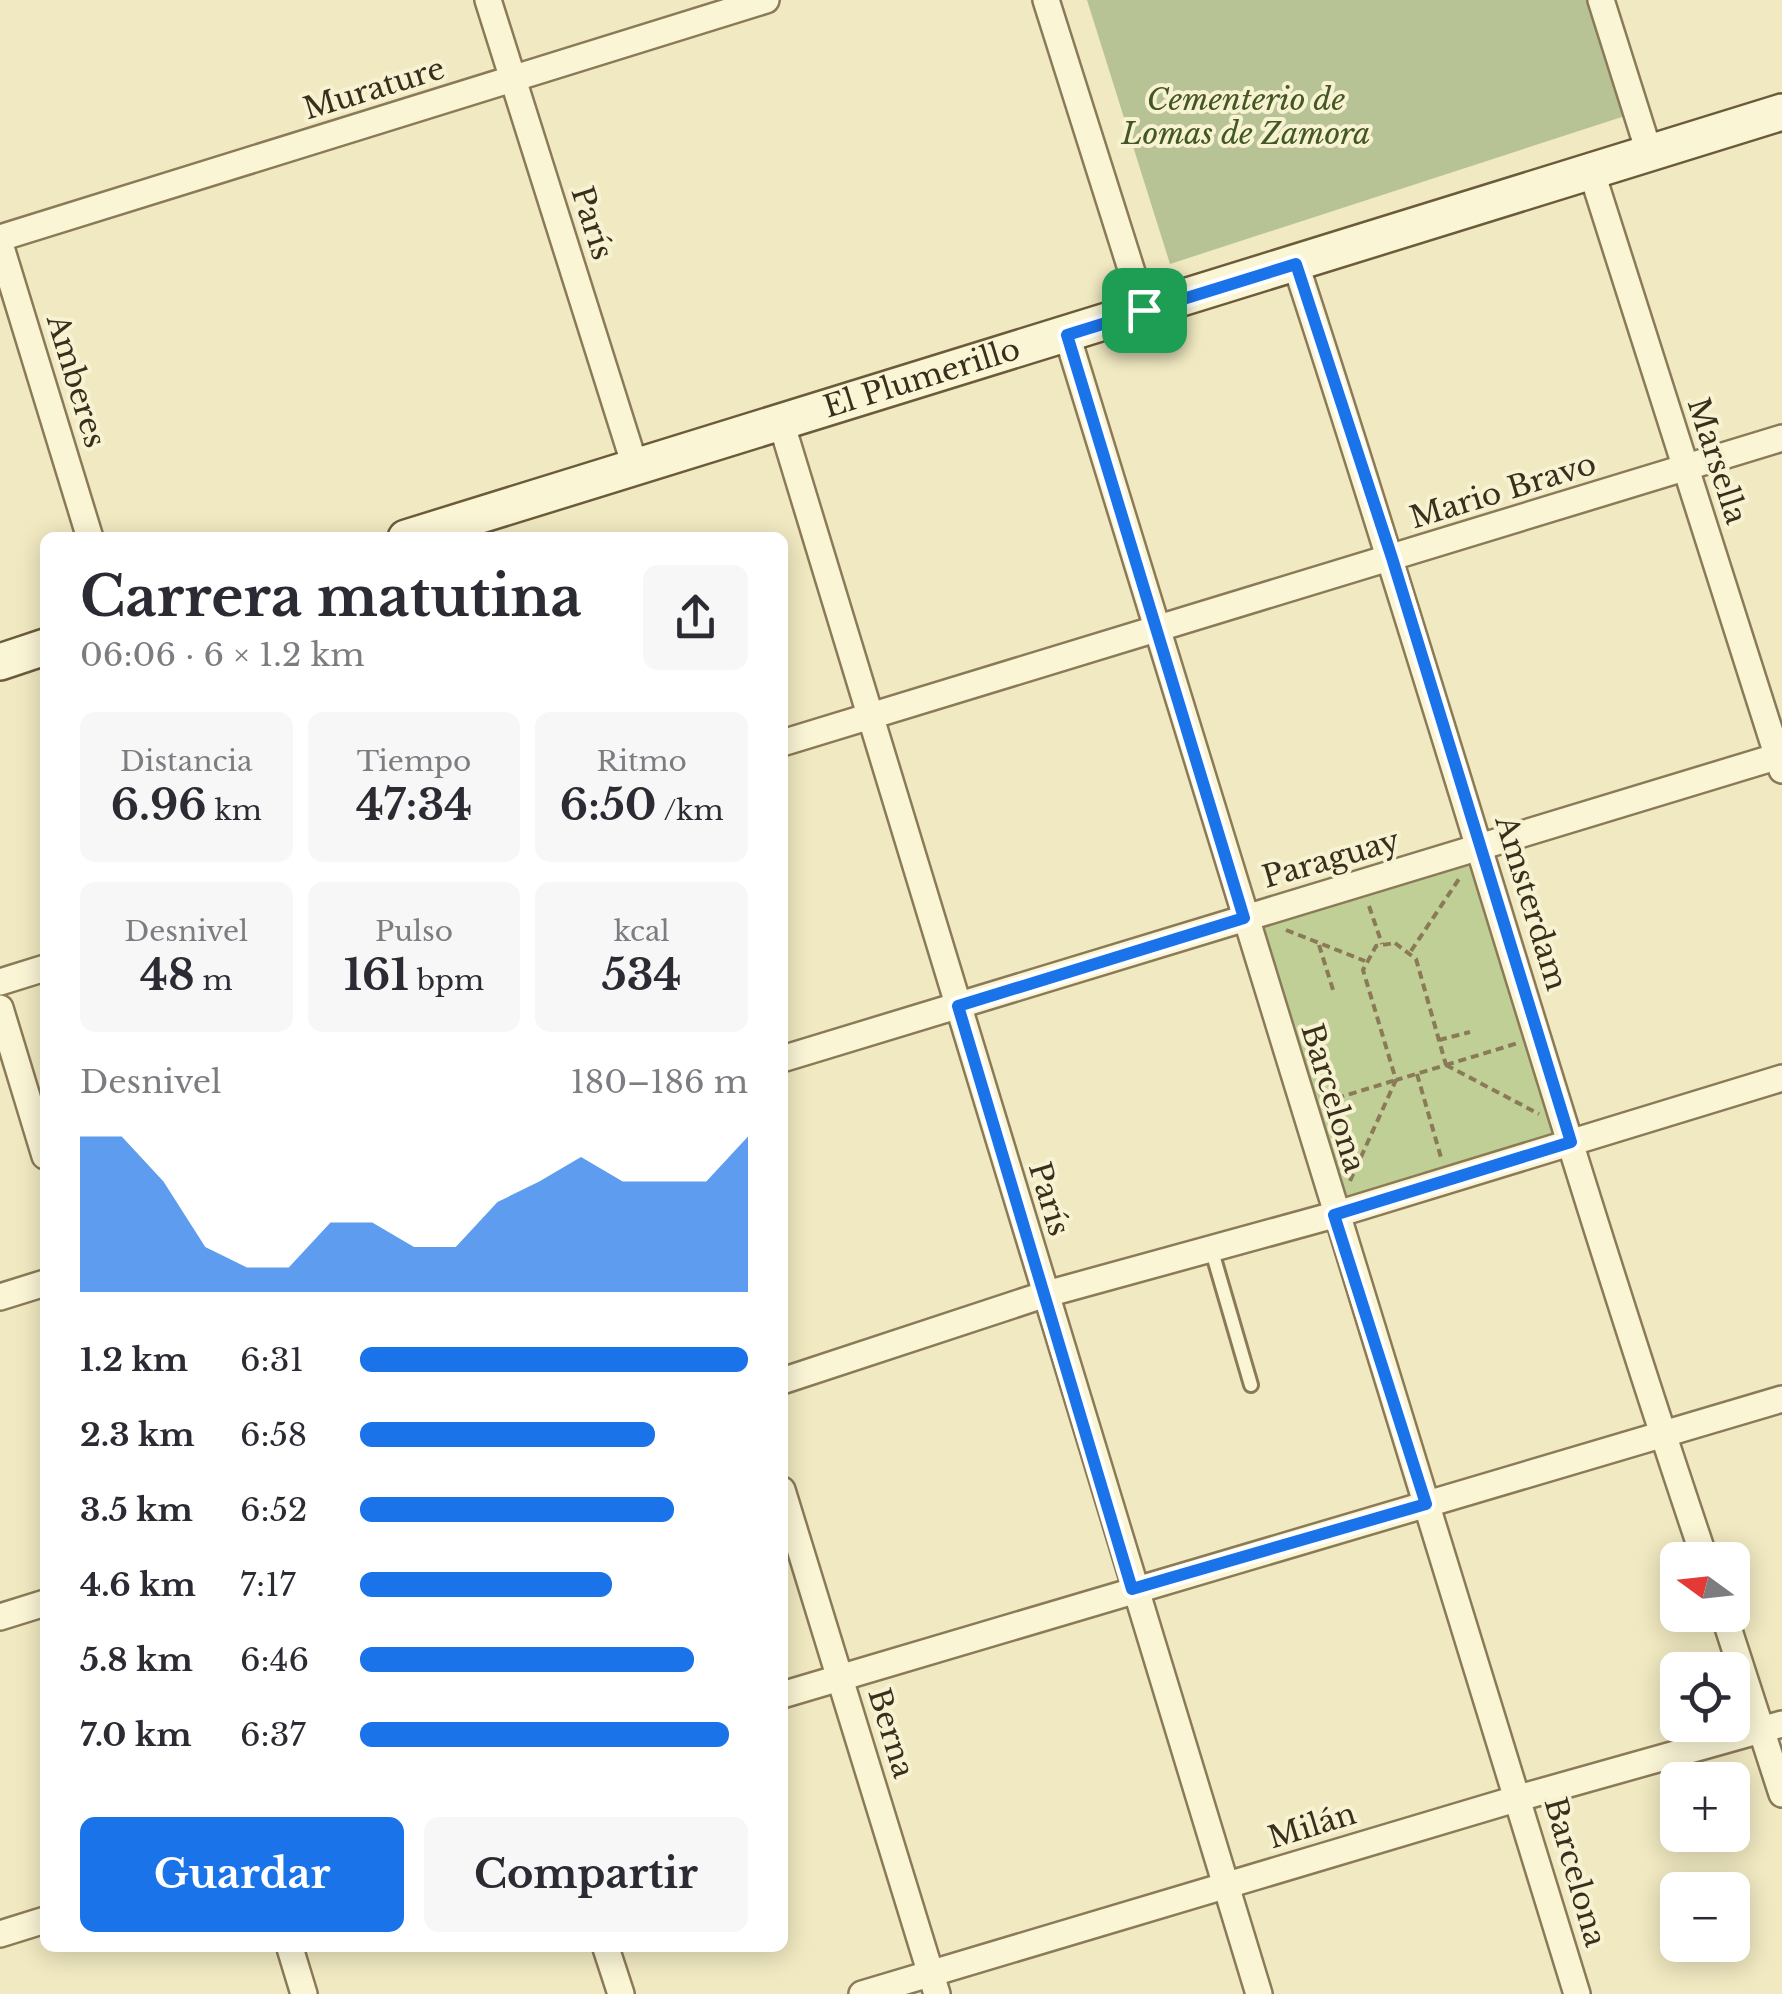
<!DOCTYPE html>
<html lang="es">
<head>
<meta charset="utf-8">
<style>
  body { margin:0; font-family:"Libre Baskerville",serif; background:#f7f7f7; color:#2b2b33; height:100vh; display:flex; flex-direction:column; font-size:38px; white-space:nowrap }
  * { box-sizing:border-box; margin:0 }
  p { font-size:32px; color:#7c7c81 }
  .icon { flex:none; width:55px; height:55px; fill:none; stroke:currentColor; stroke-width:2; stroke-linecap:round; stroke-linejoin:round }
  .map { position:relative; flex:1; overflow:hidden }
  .sheet { position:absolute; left:40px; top:532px; width:748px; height:1420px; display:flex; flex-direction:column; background:#fff; border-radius:15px; box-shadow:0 5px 25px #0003 }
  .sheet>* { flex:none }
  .needle { width:65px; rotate:285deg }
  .controls { position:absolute; left:1660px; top:1542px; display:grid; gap:20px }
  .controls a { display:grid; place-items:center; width:90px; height:90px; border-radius:15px; background:#fff; box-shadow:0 5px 25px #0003; font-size:50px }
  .pin { position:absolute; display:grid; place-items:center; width:85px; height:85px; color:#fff; margin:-42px; border-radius:20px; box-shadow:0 5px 15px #0006 }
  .round { display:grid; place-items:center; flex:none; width:105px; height:105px; border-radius:15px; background:#f7f7f7 }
  .head { display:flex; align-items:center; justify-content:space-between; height:170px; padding:0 40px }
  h1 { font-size:55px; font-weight:700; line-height:75px }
  .stats { display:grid; grid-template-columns:repeat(3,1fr); gap:15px; height:170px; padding:10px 40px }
  .stats div { display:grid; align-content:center; border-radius:15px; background:#f7f7f7; text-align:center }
  .stats b { font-size:42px; font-weight:700 }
  .stats small { font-size:28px; font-weight:400 }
  .stats p { font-size:28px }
  .chart { height:280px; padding:20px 40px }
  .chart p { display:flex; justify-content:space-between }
  .chart svg { width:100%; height:180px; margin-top:10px; fill:#1a73e8; opacity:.7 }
  .button { display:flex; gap:20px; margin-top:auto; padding:20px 40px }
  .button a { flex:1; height:115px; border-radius:15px; background:#1a73e8; color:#fff; font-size:40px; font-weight:700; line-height:115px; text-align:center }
  .button a+a { background:#f7f7f7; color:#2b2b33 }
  ul { padding:0 40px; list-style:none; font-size:32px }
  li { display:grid; grid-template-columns:160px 120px 1fr; align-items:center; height:75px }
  li i { height:25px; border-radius:12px; background:#1a73e8 }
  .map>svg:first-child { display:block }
  .green { fill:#c0cf95 }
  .cemetery { fill:#b7c394 }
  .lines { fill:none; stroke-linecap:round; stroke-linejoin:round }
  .lane-casing { stroke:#8b7a58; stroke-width:18 }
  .street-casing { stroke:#8b7a58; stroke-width:30 }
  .secondary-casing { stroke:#6c5b3b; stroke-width:40 }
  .path { stroke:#8b7a58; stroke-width:4; stroke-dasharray:8 5; stroke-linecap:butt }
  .lane { stroke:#faf5d5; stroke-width:12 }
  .street { stroke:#faf5d5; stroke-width:25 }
  .secondary { stroke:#faf5d5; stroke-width:35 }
  .route-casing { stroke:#fff; stroke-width:20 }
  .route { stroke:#1a73e8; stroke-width:12 }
  .labels { text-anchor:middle; stroke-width:8; stroke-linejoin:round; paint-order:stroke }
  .street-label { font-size:30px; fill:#3a2f1d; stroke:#f7f2d1 }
  .park-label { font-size:30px; font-style:italic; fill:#425722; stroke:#f7f2d1 }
</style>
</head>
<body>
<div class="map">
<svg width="1782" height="1994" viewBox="0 0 1782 1994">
  <rect width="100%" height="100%" fill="#f0e9c1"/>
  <!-- green -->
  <polygon class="green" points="1480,848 1571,1142 1334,1215 1244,918"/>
  <!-- cemetery -->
  <polygon class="cemetery" points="1087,0 1592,0 1628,115 1170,264"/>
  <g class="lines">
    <!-- lane casing -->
    <g class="lane-casing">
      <polyline id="lane" points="1211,1248 1251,1385"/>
    </g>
    <!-- street casing -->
    <g class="street-casing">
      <g id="street">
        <polyline points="488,0 635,466"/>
        <polyline points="1046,0 1144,310"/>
        <polyline points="1601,0 1649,152"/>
        <polyline points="1591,170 1782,770"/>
        <polyline points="0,238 766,0"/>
        <polyline points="0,244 90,538"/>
        <path d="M1296,265c141,430 264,866 409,1295"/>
        <polyline points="1067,335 1577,1994"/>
        <polyline points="781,422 1259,1994"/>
        <polyline points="782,743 1782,438"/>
        <polyline points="0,982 45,968"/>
        <polyline points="0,1008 45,1156"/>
        <polyline points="782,1059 1782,755"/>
        <polyline points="0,1297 45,1283"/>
        <polyline points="782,1381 1043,1295 1334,1215 1782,1078"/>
        <polyline points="782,1490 937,1994"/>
        <polyline points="1724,1615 1782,1794"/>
        <polyline points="0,1617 45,1603"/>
        <polyline points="782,1695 1782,1399"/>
        <polyline points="0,1934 45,1920"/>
        <polyline points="290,1948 304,1994"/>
        <polyline points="606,1948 621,1994"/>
        <polyline points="862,1994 1519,1798 1782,1724"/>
      </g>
    </g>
    <!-- secondary casing -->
    <g class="secondary-casing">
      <g id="secondary">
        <path id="s1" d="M406,538l1376,-426"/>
        <polyline points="0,662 45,647"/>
      </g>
    </g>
    <!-- path -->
    <g class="path">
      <polyline points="1369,906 1382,944"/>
      <polyline points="1286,930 1365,961"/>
      <polygon points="1395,943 1416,959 1446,1065 1396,1080 1363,970 1376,946"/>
      <polyline points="1319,945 1334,993"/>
      <polyline points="1411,951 1461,876"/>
      <polyline points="1439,1040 1470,1032"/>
      <polyline points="1446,1065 1539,1114"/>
      <polyline points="1446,1065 1518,1043"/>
      <polyline points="1417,1074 1442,1161"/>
      <polyline points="1324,1102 1396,1080"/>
      <polyline points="1350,1181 1396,1080"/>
    </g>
    <!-- lane -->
    <use href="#lane" class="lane"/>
    <!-- street -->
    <use href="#street" class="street"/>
    <!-- secondary -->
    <use href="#secondary" class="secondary"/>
  </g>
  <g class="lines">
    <!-- route casing -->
    <g class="route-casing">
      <polygon id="route" points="1296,264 1392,558 1571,1142 1334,1215 1426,1504 1132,1589 958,1006 1244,918 1067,335"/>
    </g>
    <!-- route -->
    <use href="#route" class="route"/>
  </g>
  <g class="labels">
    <!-- street labels -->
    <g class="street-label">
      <text transform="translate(374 89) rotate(-17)" y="10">Murature</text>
      <text transform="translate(592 223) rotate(72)" y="10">París</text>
      <text dy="10" stroke="none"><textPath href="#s1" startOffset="540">El Plumerillo</textPath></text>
      <text transform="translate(76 381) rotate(73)" y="10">Amberes</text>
      <text transform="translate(1717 461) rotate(72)" y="10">Marsella</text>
      <text transform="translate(1503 491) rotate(-17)" y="10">Mario Bravo</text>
      <text transform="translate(1331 859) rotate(-16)" y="10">Paraguay</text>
      <text transform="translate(1531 903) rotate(73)" y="10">Amsterdam</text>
      <text transform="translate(1333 1098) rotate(73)" y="10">Barcelona</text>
      <text transform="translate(1049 1199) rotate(73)" y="10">París</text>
      <text transform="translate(891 1733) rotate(73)" y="10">Berna</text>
      <text transform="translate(1312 1826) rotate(-17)" y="10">Milán</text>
      <text transform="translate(1575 1872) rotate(74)" y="10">Barcelona</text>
    </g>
    <!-- park labels -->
    <g class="park-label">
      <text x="1246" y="110">Cementerio de<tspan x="1246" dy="34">Lomas de Zamora</tspan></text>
    </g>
  </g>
</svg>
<div class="controls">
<a><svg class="needle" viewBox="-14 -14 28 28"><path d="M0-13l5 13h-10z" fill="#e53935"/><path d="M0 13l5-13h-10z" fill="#7c7c81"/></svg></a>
<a><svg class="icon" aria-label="locate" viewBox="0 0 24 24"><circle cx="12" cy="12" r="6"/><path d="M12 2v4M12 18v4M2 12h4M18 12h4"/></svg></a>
<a>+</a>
<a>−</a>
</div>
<div class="pin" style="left:1144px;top:310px;background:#1e9e55"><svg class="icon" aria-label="arrive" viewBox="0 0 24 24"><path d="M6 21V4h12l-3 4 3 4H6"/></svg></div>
<section class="sheet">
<div class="head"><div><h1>Carrera matutina</h1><p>06:06 · 6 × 1.2 km</p></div><a class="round"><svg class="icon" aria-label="share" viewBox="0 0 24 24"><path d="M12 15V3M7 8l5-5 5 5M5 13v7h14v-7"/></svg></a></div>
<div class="stats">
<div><p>Distancia</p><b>6.96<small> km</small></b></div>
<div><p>Tiempo</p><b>47:34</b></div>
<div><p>Ritmo</p><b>6:50<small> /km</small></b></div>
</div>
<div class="stats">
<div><p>Desnivel</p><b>48<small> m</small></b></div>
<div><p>Pulso</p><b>161<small> bpm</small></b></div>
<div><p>kcal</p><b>534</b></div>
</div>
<div class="chart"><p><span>Desnivel</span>180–186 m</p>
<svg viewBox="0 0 160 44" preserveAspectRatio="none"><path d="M0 44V6L10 6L20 17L30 33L40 38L50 38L60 27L70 27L80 33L90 33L100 22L110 17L120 11L130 17L140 17L150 17L160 6V44z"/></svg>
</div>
<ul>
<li><b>1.2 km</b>6:31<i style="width:100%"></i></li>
<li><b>2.3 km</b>6:58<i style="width:76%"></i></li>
<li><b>3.5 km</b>6:52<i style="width:81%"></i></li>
<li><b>4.6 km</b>7:17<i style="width:65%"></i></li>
<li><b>5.8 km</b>6:46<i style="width:86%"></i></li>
<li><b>7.0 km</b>6:37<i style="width:95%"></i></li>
</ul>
<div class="button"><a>Guardar</a><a>Compartir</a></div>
</section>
</div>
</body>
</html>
